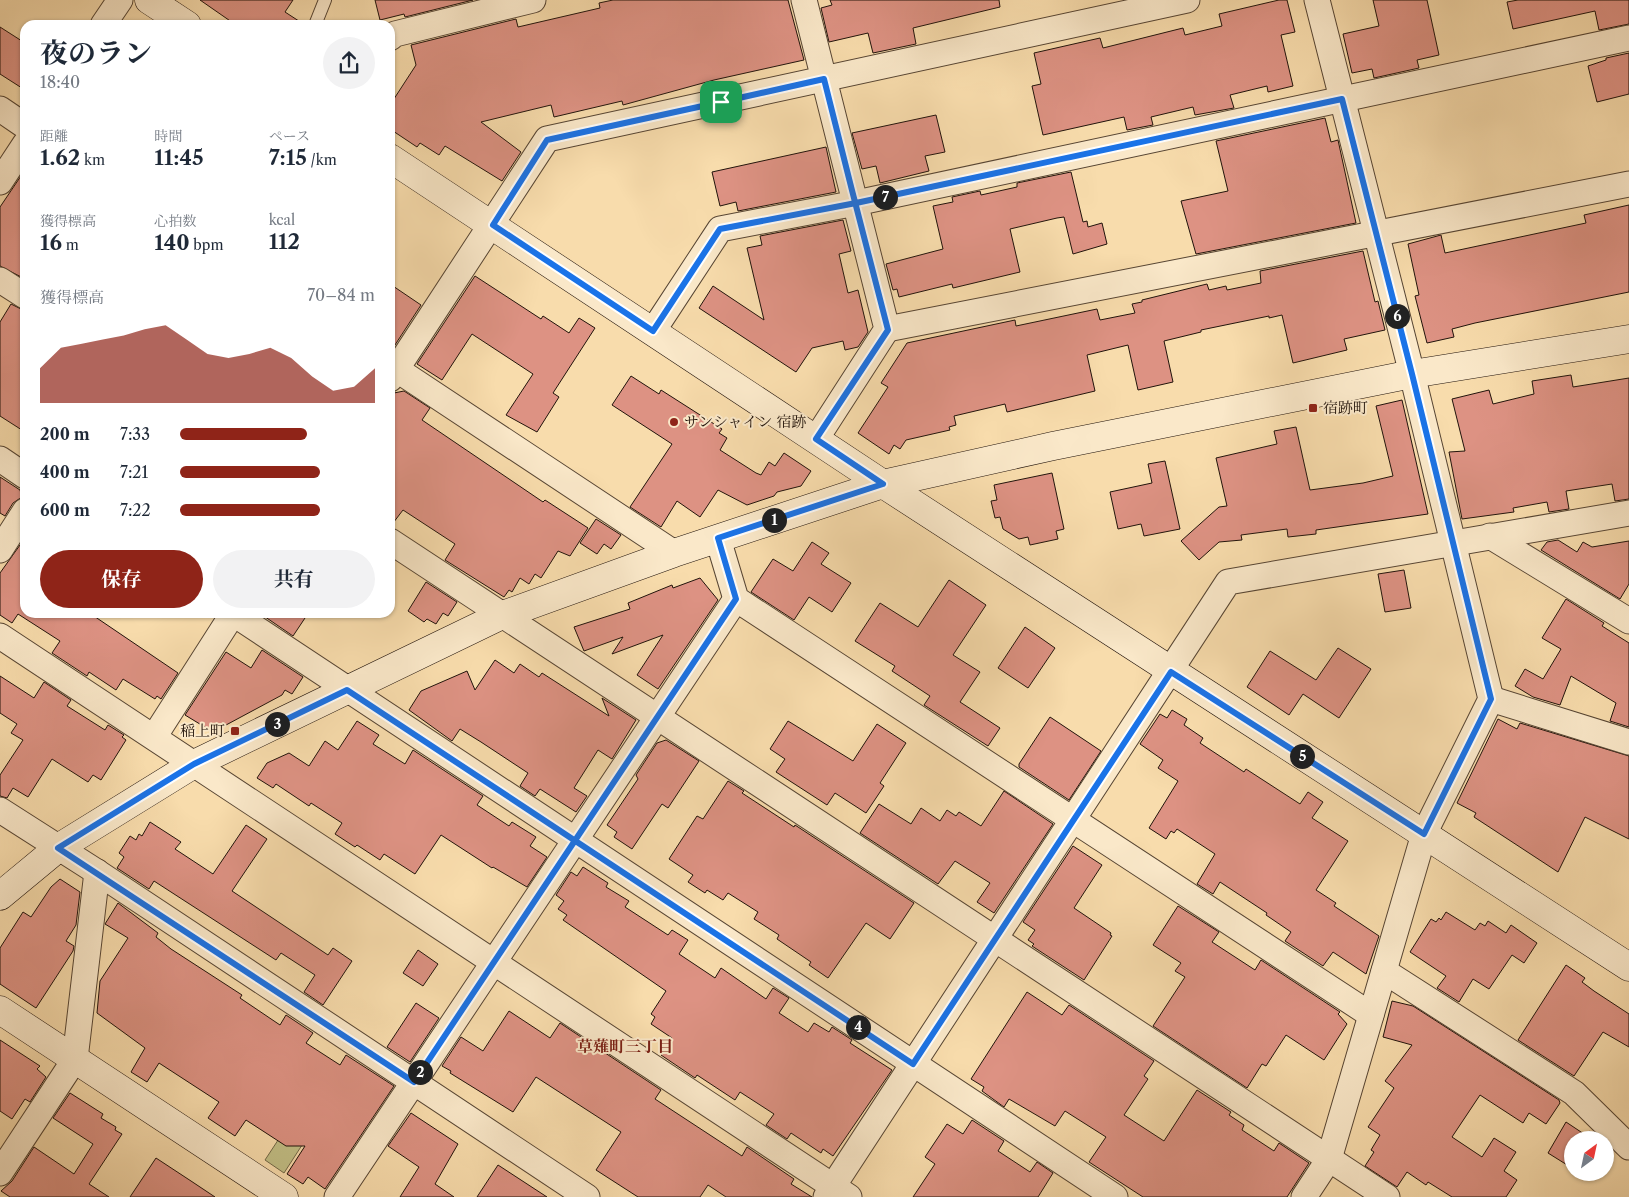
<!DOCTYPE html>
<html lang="ja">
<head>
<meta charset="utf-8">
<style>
  body { margin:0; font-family:"Libre Caslon Text","Noto Serif JP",serif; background:#f2f2f3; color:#1f2937; height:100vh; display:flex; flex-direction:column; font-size:19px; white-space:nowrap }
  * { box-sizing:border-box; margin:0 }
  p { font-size:16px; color:#747a83 }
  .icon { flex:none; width:28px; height:28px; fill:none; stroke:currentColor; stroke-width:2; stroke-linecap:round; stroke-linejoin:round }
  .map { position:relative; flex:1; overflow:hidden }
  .drawer { position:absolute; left:20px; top:20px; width:375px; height:598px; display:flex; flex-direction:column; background:#fff; border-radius:15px; box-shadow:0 1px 4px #0004 }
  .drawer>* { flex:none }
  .needle { width:32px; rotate:33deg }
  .controls { position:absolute; left:1564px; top:1131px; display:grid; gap:10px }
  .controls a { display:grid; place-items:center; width:50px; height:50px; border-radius:50%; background:#fff; box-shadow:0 1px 4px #0004; font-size:25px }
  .pin { position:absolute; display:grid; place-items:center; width:42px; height:42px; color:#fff; margin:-21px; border-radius:10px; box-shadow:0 2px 8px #0006 }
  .km { position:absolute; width:25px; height:25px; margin:-12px; border-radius:50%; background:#222; color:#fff; font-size:14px; line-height:25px; text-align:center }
  .round { display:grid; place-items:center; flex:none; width:52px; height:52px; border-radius:26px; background:#f2f2f3 }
  .head { display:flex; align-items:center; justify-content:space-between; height:85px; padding:0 20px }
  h1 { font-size:28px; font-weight:700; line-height:38px }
  .stats { display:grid; grid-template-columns:repeat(3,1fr); gap:8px; height:85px; padding:5px 20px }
  .stats div { display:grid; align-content:center }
  .stats b { font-size:21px; font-weight:700 }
  .stats small { font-size:14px; font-weight:400 }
  .stats p { font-size:14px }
  .chart { height:140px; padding:10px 20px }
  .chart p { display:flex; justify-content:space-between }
  .chart svg { width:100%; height:90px; margin-top:5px; fill:#8f2418; opacity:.7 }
  .action { display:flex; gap:10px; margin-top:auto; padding:10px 20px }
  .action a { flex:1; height:58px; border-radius:30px; background:#8f2418; color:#fff; font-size:20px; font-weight:700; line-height:58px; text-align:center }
  .action a+a { background:#f2f2f3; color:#1f2937 }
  ul { padding:0 20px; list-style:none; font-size:16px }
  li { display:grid; grid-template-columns:80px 60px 1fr; align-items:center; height:38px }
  li i { height:12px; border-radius:6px; background:#8f2418 }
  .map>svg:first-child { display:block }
  .green { fill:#c2bf86; stroke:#726948 }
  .building { fill:#dd9283; stroke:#21130b }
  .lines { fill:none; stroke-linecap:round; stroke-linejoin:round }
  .lane-casing { stroke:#574533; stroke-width:14 }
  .street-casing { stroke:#574533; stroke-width:27 }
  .secondary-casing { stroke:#21130b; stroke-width:29 }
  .lane { stroke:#fae8c9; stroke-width:12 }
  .street { stroke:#fae8c9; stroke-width:25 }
  .secondary { stroke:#fae8c9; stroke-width:28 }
  .route-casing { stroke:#fff; stroke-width:10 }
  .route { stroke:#1a73e8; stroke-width:6 }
  .poi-dot { fill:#8f2418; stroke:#fae8c9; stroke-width:2 }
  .labels { text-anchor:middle; stroke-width:4; stroke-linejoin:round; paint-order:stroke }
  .poi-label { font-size:15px; fill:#21130b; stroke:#fae8c9; text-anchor:start }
  .neighbourhood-label { font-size:16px; font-weight:bold; fill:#7a1f14; stroke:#fae8c9 }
</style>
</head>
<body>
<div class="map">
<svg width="1629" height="1197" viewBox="0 0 1629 1197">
  <rect width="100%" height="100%" fill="#f8dcac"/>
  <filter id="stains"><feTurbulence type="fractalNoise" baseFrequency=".004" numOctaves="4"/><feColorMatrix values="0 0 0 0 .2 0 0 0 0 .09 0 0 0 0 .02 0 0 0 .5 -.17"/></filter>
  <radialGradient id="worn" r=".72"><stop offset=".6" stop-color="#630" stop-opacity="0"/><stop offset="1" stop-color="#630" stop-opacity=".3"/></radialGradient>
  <!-- green -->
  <polygon class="green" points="305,1099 324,1111 284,1173 265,1160"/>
  <!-- building -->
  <g class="building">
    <polygon points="200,0 293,0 285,12 305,25 236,25"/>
    <polygon points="375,0 473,0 405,17 404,14 380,20"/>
    <polygon points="613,0 788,0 804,60 714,80 623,105 622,101 554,117 551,105 481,122 521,152 502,181 445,146 439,155 420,143 417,147 390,129 390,105 416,65 411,45 516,19 518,27 600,8 599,3"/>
    <polygon points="830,0 999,0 1000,7 913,28 916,44 873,53 868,33 829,42 821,8 832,5"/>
    <polygon points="1279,0 1287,0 1295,32 1281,35 1293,86 1268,92 1267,86 1230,95 1234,108 1195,115 1193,107 1151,117 1153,125 1127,130 1124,117 1043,135 1032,86 1041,84 1034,53 1100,38 1103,48 1183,28 1185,35 1222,26 1219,14"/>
    <polygon points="1373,0 1427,0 1439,55 1417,60 1419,68 1374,78 1372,69 1352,73 1343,34 1379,26"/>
    <polygon points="1518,0 1629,0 1629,24 1599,30 1595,11 1513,29 1507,2"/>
    <polygon points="0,27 25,43 25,90 0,74"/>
    <polygon points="1629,53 1629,94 1597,102 1588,66 1606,60 1606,58"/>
    <polygon points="936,115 945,152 925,156 929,171 880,183 876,166 862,169 852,133"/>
    <polygon points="1325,118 1331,142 1338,140 1356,223 1196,254 1181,201 1228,191 1216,141"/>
    <polygon points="826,147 836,192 738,211 736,202 720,206 712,172"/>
    <polygon points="25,170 25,279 0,266 0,207"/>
    <polygon points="1071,172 1083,222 1087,221 1088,227 1102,223 1107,244 1073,254 1064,217 1057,218 1010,229 1020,272 953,288 952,284 899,297 897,289 893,290 886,264 943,249 933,206 953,202 952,197 980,191 981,195 1017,187 1017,183"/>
    <polygon points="1629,205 1629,292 1475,323 1452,329 1454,337 1427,343 1415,296 1419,295 1408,244 1441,235 1445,253 1586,223 1584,215"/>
    <polygon points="843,220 851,251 839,254 848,293 858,290 868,332 858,347 845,350 843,341 812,348 796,372 699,308 713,286 764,320 747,248 762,245 760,236"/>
    <polygon points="1363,251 1375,302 1378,301 1385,330 1344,339 1347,350 1293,363 1282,315 1269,318 1269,316 1201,330 1201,332 1164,341 1173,382 1138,390 1128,345 1087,355 1095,391 1007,412 1005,404 954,416 956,425 949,427 950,430 906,440 900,449 894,445 889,454 858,433 888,387 881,383 907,343 1015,320 1016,326 1097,309 1100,320 1135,313 1132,304 1142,302 1142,300 1207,284 1209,290 1226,286 1227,290 1261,283 1260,271"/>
    <polygon points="475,276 541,319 543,316 569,333 579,318 595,328 553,393 559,397 537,432 506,415 533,374 472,334 442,380 417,364"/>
    <polygon points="390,284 421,305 393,348 390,346"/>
    <polygon points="11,304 25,311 25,432 0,416 0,322"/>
    <polygon points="1571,375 1573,387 1629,378 1629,499 1615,501 1612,484 1566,491 1569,509 1549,512 1547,502 1513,508 1514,512 1462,519 1449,452 1465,451 1452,399 1489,390 1493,404 1534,394 1532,381"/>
    <polygon points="631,376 659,394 661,390 722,429 719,433 727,438 720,450 756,473 761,475 769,462 775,466 784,453 811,471 801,486 777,492 774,496 747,505 718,490 700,517 677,501 661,527 630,507 672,444 612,405"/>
    <polygon points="404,391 430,408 422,420 543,502 545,500 588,528 570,556 558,551 541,578 535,574 529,584 520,578 512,592 509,590 504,597 445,560 455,544 403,510 390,527 390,399 394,393"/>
    <polygon points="1402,400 1428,514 1316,530 1316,534 1288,537 1287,529 1241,535 1242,540 1219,542 1199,560 1181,541 1219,507 1227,506 1216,458 1277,444 1274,431 1296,427 1310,490 1363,483 1393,476 1376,406"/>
    <polygon points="1165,461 1180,529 1144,536 1141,524 1118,529 1110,492 1152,483 1148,464"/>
    <polygon points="1052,473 1064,529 1056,531 1058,539 1030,545 1028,537 1019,539 1003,529 1000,517 995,518 991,501 997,500 994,485"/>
    <polygon points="0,477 20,490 22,497 13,503 5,516 0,513"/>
    <polygon points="596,519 621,535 611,549 604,544 597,554 580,543"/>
    <polygon points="25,538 25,612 88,612 178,673 161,699 157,696 155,699 123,679 116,690 89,672 87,676 52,653 60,641 18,614 12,623 0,615 0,573"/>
    <polygon points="1558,540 1577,552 1583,542 1592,547 1629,541 1629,584 1620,599 1541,550 1547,542"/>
    <polygon points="812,542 829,553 821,564 851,583 832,612 809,597 794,620 751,592 773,559 793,571"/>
    <polygon points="1404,570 1411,608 1385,612 1378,574"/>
    <polygon points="700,578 718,600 658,689 637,675 663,635 612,654 623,637 584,651 574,627 630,609 628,603 672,585 673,588"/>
    <polygon points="949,580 986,605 953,655 980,672 960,702 1000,728 988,746 924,705 930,696 892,671 895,666 855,641 880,603 918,627"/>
    <polygon points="426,582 457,602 448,616 443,613 436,624 427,619 424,622 408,611"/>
    <polygon points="1566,599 1604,623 1602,626 1629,643 1629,727 1610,721 1616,703 1571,676 1560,705 1533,697 1515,686 1525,669 1543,679 1561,649 1542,638"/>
    <polygon points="258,612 309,612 293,636"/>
    <polygon points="1025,627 1055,648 1028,688 998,668"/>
    <polygon points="1338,648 1371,669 1339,718 1303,694 1289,715 1247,687 1270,651 1316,680"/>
    <polygon points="262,650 303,677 292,694 285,690 282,695 213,732 185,715 226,652 251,668"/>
    <polygon points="495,660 514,673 520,664 539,677 542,673 609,716 602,698 636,720 612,759 598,750 574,788 587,796 576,812 540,789 535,796 520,786 528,773 481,742 460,729 452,741 409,710 421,691 467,671 475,690"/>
    <polygon points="0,676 34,698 44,682 71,700 67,706 105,730 108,725 124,735 122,737 126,740 101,780 93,775 88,782 52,759 28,797 13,788 7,798 0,796 0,775 23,740 11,733 17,724 0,713"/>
    <polygon points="1172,710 1187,719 1184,725 1203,738 1200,743 1244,772 1246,769 1300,804 1308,792 1323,802 1312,818 1348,841 1316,890 1336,903 1334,906 1379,936 1366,974 1333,952 1323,966 1285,941 1291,932 1266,915 1267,913 1220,882 1213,894 1197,884 1215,854 1177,829 1174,833 1171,831 1166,839 1149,828 1178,781 1158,768 1163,760 1140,744 1160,714 1167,718"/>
    <polygon points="1050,717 1101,751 1069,800 1019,767 1019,764"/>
    <polygon points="1498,719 1517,729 1520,723 1629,756 1629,839 1585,817 1558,872 1474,817 1476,813 1457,803"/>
    <polygon points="357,721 379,735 373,744 405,764 413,750 483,796 477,805 509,826 512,822 536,837 530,846 547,857 527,887 493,867 492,868 441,835 415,874 384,854 380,860 357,845 355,847 335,834 342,823 311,803 309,806 276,784 273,788 257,778 267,763 289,753 309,766 325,741 338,750"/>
    <polygon points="788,721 853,761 877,724 906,743 880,783 884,786 866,813 835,793 827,805 776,772 785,759 770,749"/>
    <polygon points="666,740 699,761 668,808 662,804 632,849 614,837 617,832 607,825 638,779 636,775 657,743"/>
    <polygon points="728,781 744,791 742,793 794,827 795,825 914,903 890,939 866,923 828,978 809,965 811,962 777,939 779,935 754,919 758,912 728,893 723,900 707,890 705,893 688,882 693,875 669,859 697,816 703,819"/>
    <polygon points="1004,791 1053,824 994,913 977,902 990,883 955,861 938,884 860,833 879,804 911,824 921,808 940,821 947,810 956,816 959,812 981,826"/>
    <polygon points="150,822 181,842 175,849 213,874 246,825 267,839 232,891 328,955 333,948 352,961 323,1005 304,992 315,975 281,953 276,960 154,881 149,889 117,868 124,857 119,853 130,836 136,840 139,834 142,836"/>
    <polygon points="1073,846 1102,865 1074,908 1111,933 1110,935 1112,936 1084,980 1032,946 1034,944 1028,940 1035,930 1023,922"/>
    <polygon points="583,867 608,883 606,887 629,901 625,907 668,935 672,930 688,940 679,954 715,978 721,968 766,999 773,988 789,998 779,1013 808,1032 814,1023 829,1032 832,1027 852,1040 850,1043 892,1070 833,1156 823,1149 821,1153 791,1133 787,1139 766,1125 774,1114 740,1092 735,1100 697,1075 695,1078 661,1055 672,1038 651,1024 655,1017 651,1014 666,991 563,920 567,915 558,909 564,901 556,895 571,872 577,876"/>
    <polygon points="60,879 80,892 76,925 66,941 74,946 73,951 36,1008 0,984 0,948 23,912 31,917 51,887"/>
    <polygon points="118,903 158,933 156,937 171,949 242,995 240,998 280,1025 286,1015 313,1033 306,1043 340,1065 346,1055 394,1086 325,1189 308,1177 303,1184 287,1174 305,1146 286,1146 246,1120 235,1136 208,1118 219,1102 159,1063 147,1082 131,1072 145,1048 97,1013 100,981 128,938 105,924"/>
    <polygon points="1178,906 1219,932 1212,942 1255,970 1261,960 1340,1012 1338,1014 1347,1024 1324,1060 1286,1035 1266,1066 1262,1064 1247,1088 1153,1026 1185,977 1175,971 1181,963 1153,945"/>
    <polygon points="1446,912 1475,930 1480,923 1485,926 1488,921 1506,933 1511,925 1537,943 1524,963 1512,955 1489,989 1473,979 1459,1002 1437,988 1446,976 1410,952 1431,919 1436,922 1439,918 1441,920"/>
    <polygon points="418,950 438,964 423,986 403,973"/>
    <polygon points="1566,965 1585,978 1582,982 1594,991 1629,1014 1629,1047 1603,1032 1574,1076 1518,1040"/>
    <polygon points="1027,992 1062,1015 1069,1005 1154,1061 1144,1076 1148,1079 1124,1115 1164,1141 1197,1090 1231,1112 1229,1115 1244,1125 1242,1130 1274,1151 1279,1143 1309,1163 1287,1197 1143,1197 1089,1162 1106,1137 1065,1111 1055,1126 1009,1099 1004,1107 982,1091 984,1087 971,1079"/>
    <polygon points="1392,1001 1413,1006 1559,1100 1560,1103 1546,1124 1529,1113 1523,1123 1480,1095 1452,1137 1482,1157 1494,1138 1516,1152 1504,1171 1517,1180 1506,1197 1452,1197 1428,1182 1426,1185 1407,1172 1397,1187 1365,1166 1374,1152 1371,1150 1380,1135 1368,1127 1394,1088 1385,1081 1412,1045 1383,1037"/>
    <polygon points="416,1003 439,1018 410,1062 387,1047"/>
    <polygon points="509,1011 550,1038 560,1023 661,1090 655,1099 742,1156 747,1147 794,1179 791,1184 812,1197 726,1197 708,1185 700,1197 638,1197 596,1170 621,1132 536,1077 513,1112 450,1073 451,1071 442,1066 461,1037 483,1051"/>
    <polygon points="0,1040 40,1066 37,1069 46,1077 30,1102 25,1099 12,1119 0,1111"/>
    <polygon points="70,1093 103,1114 101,1118 116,1127 115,1130 122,1134 89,1184 109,1197 10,1197 1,1191 12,1181 34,1147 74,1174 93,1144 53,1118"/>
    <polygon points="411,1113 458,1144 435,1184 454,1197 400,1197 419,1167 388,1146"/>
    <polygon points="972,1120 1004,1141 998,1151 1030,1172 1037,1162 1053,1173 1038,1197 913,1197 935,1164 925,1157 947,1124 963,1134"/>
    <polygon points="1566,1122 1587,1136 1589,1131 1601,1140 1572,1140 1572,1168 1548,1153"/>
    <polygon points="156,1158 191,1181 215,1197 130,1197"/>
    <polygon points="498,1165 547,1197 477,1197"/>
  </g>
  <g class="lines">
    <!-- lane casing -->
    <g class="lane-casing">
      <polyline id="lane" points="315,25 325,0"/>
    </g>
    <!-- street casing -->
    <g class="street-casing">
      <g id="street">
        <polyline points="804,0 887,329 816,439"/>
        <polyline points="103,25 120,0"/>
        <polyline points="390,38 395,34 533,0"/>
        <polyline points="0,109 25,126"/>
        <polyline points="0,182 25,144"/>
        <polyline points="0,280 25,296"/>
        <polyline points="887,329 1629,184"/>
        <polyline points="653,331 720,229 856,203 1629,38"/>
        <polyline points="390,365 674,553"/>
        <polyline points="390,379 547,139 1187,0"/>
        <polyline points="0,459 25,476"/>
        <polyline points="1490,536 1629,621"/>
        <polyline points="718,539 736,599 1371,1015"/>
        <polyline points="390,541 1387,1197"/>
        <polyline points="0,550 25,511"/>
        <polyline points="231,612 1115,1197"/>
        <polyline points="0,636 849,1197"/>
        <polyline points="1491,699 1629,742"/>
        <polyline points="154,737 234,612"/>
        <polyline points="0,810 97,872 587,1197"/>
        <polyline points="1384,971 1574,1093 1629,1147"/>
        <polyline points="0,1173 75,1059 97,872"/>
        <polyline points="337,1197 736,599"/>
        <polyline points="826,1197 1228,582 1629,513"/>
        <polyline points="1304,1197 1329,1159 1424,834 1491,699 1412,374 1317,0"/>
      </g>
    </g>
    <!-- secondary casing -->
    <g class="secondary-casing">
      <g id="secondary">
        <polyline points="149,0 187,25"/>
        <polyline points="390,158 883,484 1629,967"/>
        <polyline points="0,896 58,848 194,764 500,616 674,553 883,484 1053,446 1412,374 1629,339"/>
        <polyline points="0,1010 284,1197"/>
      </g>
    </g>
    <!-- lane -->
    <use href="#lane" class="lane"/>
    <!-- street -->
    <use href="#street" class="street"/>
    <!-- secondary -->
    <use href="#secondary" class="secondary"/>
  </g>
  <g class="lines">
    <!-- route casing -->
    <g class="route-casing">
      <path id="route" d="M721,102l103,-23c21,84 42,167 64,251l-72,109 67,45 -165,54 18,61c-108,161 -215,322 -322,483l-356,-234 136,-84 153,-74 566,374 258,-392 253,162 67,-135 -79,-325 -70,-275 -486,104 -136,26 -67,102 -160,-106 54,-85 174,-38"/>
    </g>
    <!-- route -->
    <use href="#route" class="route"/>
  </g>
  <!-- markers -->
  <g class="poi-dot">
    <rect x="1308" y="403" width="10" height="10" rx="2.5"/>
    <circle cx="674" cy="422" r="5"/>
    <rect x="230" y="726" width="10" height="10" rx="2.5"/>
  </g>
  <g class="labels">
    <!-- poi labels -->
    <g class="poi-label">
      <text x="1323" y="413">宿跡町</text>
      <text x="684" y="427">サンシャイン 宿跡</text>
      <text x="225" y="736" text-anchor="end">稲上町</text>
    </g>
    <!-- neighbourhood labels -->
    <g class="neighbourhood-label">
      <text x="625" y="1052">草薙町三丁目</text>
    </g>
  </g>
  <rect width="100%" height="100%" filter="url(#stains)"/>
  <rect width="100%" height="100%" fill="url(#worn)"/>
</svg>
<div class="controls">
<a><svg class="needle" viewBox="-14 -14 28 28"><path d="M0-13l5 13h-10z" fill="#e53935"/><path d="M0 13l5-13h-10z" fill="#747a83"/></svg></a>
</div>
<div class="pin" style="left:721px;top:102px;background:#1e9e55"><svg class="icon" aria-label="arrive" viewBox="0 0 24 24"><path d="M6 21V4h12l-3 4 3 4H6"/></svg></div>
<b class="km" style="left:774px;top:520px">1</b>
<b class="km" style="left:420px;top:1072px">2</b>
<b class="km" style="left:277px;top:724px">3</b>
<b class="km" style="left:858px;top:1027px">4</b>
<b class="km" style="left:1302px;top:756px">5</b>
<b class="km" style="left:1397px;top:316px">6</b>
<b class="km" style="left:885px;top:197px">7</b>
<section class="drawer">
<div class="head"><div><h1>夜のラン</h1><p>18:40</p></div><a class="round"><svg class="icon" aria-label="share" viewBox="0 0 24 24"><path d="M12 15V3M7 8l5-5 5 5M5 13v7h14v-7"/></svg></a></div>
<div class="stats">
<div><p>距離</p><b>1.62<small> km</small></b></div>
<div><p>時間</p><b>11:45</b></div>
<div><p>ペース</p><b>7:15<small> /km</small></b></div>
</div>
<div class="stats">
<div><p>獲得標高</p><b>16<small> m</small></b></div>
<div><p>心拍数</p><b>140<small> bpm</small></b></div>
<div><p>kcal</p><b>112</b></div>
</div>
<div class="chart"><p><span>獲得標高</span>70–84 m</p>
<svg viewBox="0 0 160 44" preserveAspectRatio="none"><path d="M0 44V27L10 17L20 15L30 13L40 11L50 8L60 6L70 13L80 20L90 22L100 20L110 17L120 22L130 31L140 38L150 36L160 27V44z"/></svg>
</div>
<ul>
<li><b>200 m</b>7:33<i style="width:65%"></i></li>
<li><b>400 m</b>7:21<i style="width:72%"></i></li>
<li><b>600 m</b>7:22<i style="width:72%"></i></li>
</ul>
<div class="action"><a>保存</a><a>共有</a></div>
</section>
</div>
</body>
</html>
